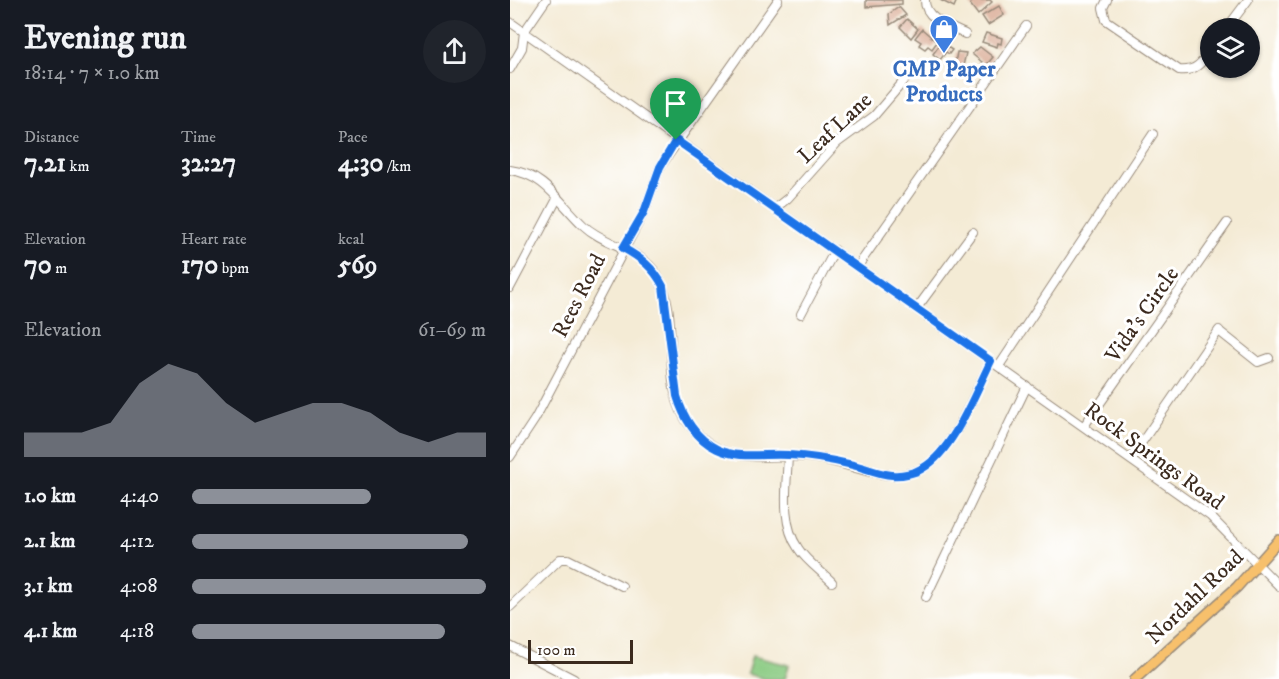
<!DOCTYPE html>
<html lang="en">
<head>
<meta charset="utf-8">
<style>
  body { margin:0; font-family:"IM FELL DW Pica",serif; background:#20242c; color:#f1f3f6; height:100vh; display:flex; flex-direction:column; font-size:22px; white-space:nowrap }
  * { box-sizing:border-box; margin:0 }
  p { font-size:20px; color:#9ea1a6 }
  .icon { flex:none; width:33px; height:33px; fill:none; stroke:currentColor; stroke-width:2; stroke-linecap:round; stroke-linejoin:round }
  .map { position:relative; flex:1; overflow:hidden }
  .drawer { display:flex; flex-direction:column; background:#171b24; width:510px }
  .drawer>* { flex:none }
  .buttons { position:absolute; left:690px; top:18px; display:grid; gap:12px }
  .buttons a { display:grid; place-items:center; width:60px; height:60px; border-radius:50%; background:#171b24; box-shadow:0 2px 4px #0004; font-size:30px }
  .scale { position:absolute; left:18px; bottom:15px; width:105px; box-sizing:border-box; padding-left:6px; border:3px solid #3b2a1e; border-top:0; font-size:16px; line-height:21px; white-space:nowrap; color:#3b2a1e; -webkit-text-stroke:4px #fff; paint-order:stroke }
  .pin { position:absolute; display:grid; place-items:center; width:51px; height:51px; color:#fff; margin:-62px -26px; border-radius:50% 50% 50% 0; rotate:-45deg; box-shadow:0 0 6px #0007 }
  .pin .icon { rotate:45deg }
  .round { display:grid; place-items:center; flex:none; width:63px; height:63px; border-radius:32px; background:#20242c }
  .summary { display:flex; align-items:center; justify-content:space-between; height:102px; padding:0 24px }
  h1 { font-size:33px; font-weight:700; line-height:45px }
  .figures { display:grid; grid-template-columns:repeat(3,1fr); gap:9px; height:102px; padding:6px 24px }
  .figures div { display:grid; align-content:center }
  .figures b { font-size:26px; font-weight:700 }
  .figures small { font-size:16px; font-weight:400 }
  .figures p { font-size:16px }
  .chart { height:168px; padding:12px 24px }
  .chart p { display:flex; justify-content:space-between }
  .chart svg { width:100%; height:108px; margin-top:6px; fill:#8c9099; opacity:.7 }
  ul { padding:0 24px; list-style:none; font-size:20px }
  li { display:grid; grid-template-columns:96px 72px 1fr; align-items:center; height:45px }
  li i { height:15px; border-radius:8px; background:#8c9099 }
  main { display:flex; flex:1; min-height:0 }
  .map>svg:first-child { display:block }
  .green { fill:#89ca81; stroke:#627a50; stroke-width:1.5 }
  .building { fill:#daac95 }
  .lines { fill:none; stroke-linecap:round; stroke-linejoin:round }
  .minor-casing { stroke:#988a7a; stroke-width:10 }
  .major-casing { stroke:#988a7a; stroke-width:12 }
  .minor { stroke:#fff; stroke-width:8 }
  .major { stroke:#f7c06c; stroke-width:9 }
  .route-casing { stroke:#fff; stroke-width:12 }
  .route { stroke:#1a73e8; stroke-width:8 }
  .labels { text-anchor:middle; stroke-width:6; stroke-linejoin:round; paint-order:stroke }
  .shop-label { font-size:22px; font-weight:bold; fill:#366cbe; stroke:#fff }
  .street-label { font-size:22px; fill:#3b2a1e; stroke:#fff }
</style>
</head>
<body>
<main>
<section class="drawer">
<div class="summary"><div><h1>Evening run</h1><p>18:14 · 7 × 1.0 km</p></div><a class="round"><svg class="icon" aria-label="share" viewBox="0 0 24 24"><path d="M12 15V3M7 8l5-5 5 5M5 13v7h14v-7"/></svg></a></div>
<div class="figures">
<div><p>Distance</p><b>7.21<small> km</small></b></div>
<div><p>Time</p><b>32:27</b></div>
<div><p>Pace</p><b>4:30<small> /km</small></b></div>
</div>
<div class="figures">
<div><p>Elevation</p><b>70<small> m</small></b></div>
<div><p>Heart rate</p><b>170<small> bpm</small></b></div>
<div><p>kcal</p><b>569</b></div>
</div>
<div class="chart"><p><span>Elevation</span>61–69 m</p>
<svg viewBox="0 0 160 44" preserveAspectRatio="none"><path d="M0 44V34L10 34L20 34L30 30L40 14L50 6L60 10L70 22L80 30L90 26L100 22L110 22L120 26L130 34L140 38L150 34L160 34V44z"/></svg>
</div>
<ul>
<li><b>1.0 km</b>4:40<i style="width:61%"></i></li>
<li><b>2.1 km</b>4:12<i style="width:94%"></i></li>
<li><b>3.1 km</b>4:08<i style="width:100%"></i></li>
<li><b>4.1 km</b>4:18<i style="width:86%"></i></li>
</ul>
</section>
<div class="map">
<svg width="769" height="679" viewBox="0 0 769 679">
  <rect width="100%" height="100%" fill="#fff"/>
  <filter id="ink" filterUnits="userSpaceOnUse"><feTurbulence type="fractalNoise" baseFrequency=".0167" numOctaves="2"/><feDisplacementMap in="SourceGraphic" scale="12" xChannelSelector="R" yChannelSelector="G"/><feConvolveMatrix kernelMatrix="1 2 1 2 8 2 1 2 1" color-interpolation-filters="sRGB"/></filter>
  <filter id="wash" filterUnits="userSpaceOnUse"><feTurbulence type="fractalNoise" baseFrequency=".008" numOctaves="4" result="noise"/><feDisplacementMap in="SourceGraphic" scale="24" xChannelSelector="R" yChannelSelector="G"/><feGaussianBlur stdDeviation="1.35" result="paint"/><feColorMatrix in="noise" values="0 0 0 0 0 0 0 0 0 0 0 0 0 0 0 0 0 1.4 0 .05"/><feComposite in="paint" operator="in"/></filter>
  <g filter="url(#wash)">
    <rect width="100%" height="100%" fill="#f4ebd5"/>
    <!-- green -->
    <polygon class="green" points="242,656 279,665 275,679 256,679 237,674"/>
    <g id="blocks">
      <!-- building -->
      <g class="building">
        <polygon points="356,0 392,0 392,4 356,7"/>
        <polygon points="430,0 447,0 444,7"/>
        <polygon points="463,0 480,0 482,2 468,15 460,4"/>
        <polygon points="489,6 494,15 478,25 472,16"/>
        <polygon points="389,7 396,15 380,25 379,14"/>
        <polygon points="397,19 408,29 401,38 390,27"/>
        <polygon points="412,29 427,42 422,49 418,46 415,49 409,45 411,42 405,38"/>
        <polygon points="476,33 492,38 491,44 488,43 487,47 472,42"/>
        <polygon points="431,43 442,50 439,54 436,52 430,60 423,54"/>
        <polygon points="470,47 483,57 474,68 471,66 472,62 462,54"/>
        <polygon points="447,52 456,53 452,70 444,69"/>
      </g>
    </g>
  </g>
  <g filter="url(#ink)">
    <use href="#blocks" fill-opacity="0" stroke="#988a7a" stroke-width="1.5"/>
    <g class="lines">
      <!-- minor casing -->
      <g class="minor-casing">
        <g id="minor">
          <path d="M415,0c-1,19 26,27 40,34"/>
          <path d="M597,0l-4,8 3,12 73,50c16,2 23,-7 31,-19"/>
          <polyline points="0,22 700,516 769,586"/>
          <polyline points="717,28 738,0"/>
          <polyline points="0,69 12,48 14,32 36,0"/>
          <path d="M0,170c34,4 49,32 73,55 22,21 58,23 74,50 27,45 -1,112 35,153 10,11 22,21 37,25 27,7 58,1 86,5 26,3 53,17 79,17 10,0 22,-3 31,-8 30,-20 49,-74 66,-106"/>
          <polyline points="264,209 278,198 327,143 364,116 405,68"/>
          <polyline points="348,266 516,26"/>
          <polyline points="0,288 47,199"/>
          <polyline points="407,308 463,232"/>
          <polyline points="291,314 325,250"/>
          <polyline points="709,331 748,362 759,358"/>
          <polyline points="489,366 643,134"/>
          <polyline points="574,426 717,223"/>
          <path d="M278,455c-1,30 -8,67 10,93 8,13 23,23 34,34"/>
          <polyline points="0,457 25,419 134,212 150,167 268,0"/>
          <polyline points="621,458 709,330"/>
          <polyline points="416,597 517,386"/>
          <polyline points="0,607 50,559 58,559 112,586"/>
          <polyline points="0,646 64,679"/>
        </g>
      </g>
      <!-- major casing -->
      <g class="major-casing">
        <polyline id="major" points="625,679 727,587 769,540"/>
      </g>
      <!-- minor -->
      <use href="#minor" class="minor"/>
      <!-- major -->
      <use href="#major" class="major"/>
    </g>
  </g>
  <g class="lines" filter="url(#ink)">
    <!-- route casing -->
    <g class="route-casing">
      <path id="route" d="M166,140l315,221c-16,32 -37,89 -68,107 -8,5 -21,8 -31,7 -14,-1 -26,-7 -39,-10 -21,-5 -43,-9 -64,-10 -24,-2 -49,5 -72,-6 -21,-10 -34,-32 -40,-53l-14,-110c-10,-19 -22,-28 -40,-38l21,-36 16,-45z"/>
    </g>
    <!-- route -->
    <use href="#route" class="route"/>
  </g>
  <!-- icons -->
  <defs>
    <g id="shop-pin" transform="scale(1.5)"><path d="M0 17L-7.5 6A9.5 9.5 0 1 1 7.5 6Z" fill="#3f7fe0" stroke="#fff"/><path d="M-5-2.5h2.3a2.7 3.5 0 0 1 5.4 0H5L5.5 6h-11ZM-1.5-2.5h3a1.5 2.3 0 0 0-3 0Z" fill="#fff"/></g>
  </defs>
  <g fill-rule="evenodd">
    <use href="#shop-pin" x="434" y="29"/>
  </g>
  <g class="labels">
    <!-- shop labels -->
    <g class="shop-label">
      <text x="434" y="76">CMP Paper<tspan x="434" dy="25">Products</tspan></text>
    </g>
    <!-- street labels -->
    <g class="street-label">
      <text transform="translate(324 127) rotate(-43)" y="8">Leaf Lane</text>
      <text transform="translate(68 295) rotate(-63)" y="8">Rees Road</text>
      <text transform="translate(631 314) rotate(-55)" y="8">Vida's Circle</text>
      <text transform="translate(645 455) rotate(36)" y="8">Rock Springs Road</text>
      <text transform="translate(684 596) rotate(-44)" y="8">Nordahl Road</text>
    </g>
  </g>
</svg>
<div class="buttons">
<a><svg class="icon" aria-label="layers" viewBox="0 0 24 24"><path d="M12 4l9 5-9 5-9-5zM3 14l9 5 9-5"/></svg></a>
</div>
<div class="scale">100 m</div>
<div class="pin" style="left:166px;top:140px;background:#1e9e55"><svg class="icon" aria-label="arrive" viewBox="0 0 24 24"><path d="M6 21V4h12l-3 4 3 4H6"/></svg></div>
</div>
</main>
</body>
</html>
